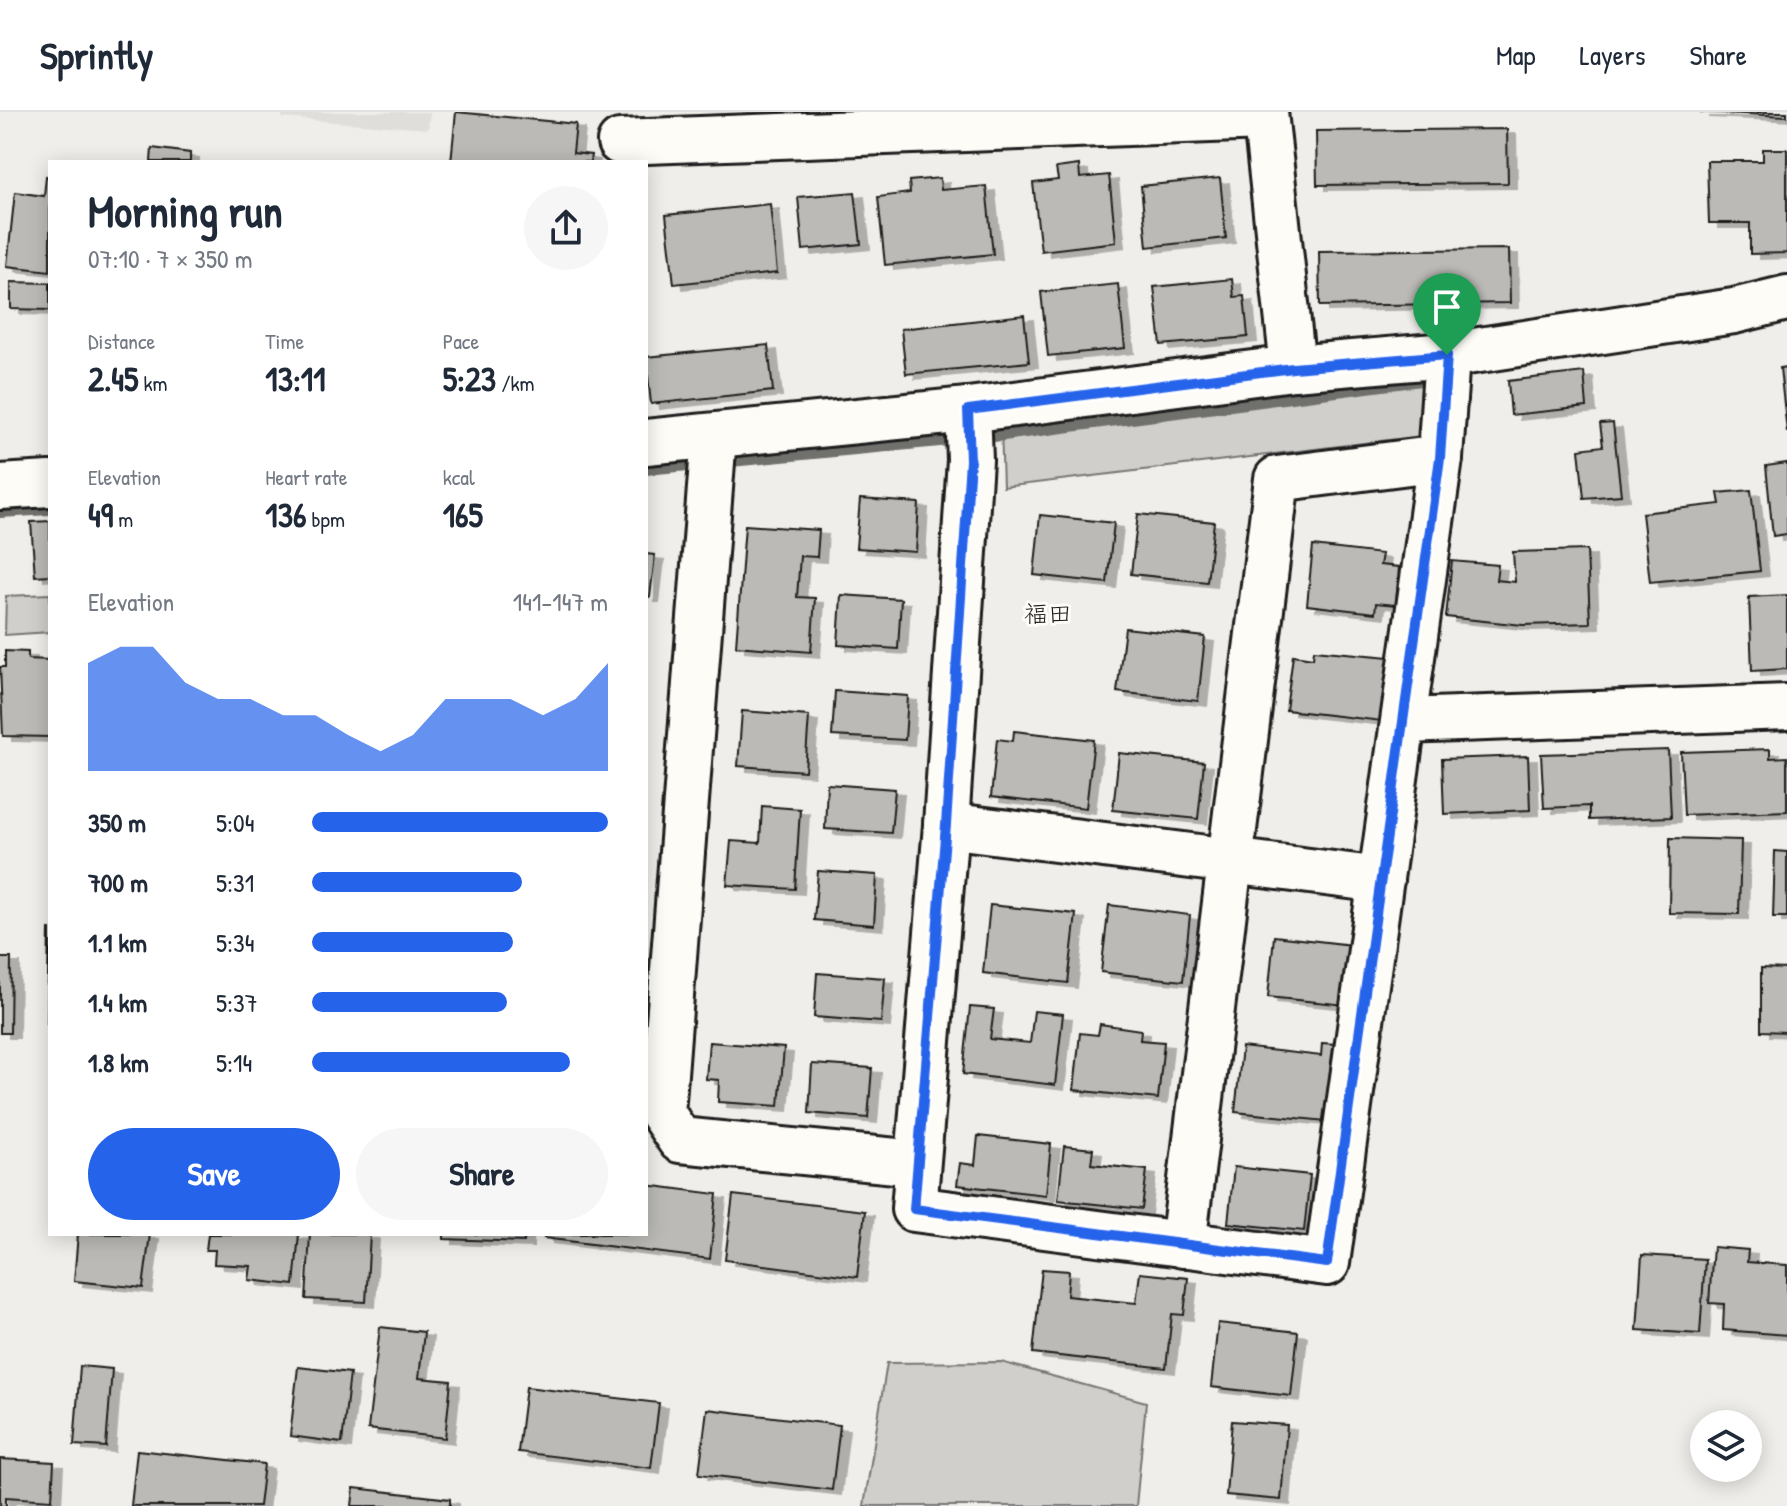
<!DOCTYPE html>
<html lang="en">
<head>
<meta charset="utf-8">
<style>
  body { margin:0; font-family:"Patrick Hand","Klee One",sans-serif; background:#f6f6f7; color:#1f2937; height:100vh; display:flex; flex-direction:column; font-size:30px; white-space:nowrap }
  * { box-sizing:border-box; margin:0 }
  p { font-size:26px; color:#747a83 }
  .icon { flex:none; width:44px; height:44px; fill:none; stroke:currentColor; stroke-width:2; stroke-linecap:round; stroke-linejoin:round }
  .map { position:relative; flex:1; overflow:hidden }
  .sheet { position:absolute; left:48px; top:48px; width:600px; height:1076px; display:flex; flex-direction:column; background:#fff; border-radius:0px; box-shadow:0 4px 20px #0003 }
  .sheet>* { flex:none }
  .fabs { position:absolute; left:1690px; top:1298px; display:grid; gap:16px }
  .fabs a { display:grid; place-items:center; width:72px; height:72px; border-radius:50%; background:#fff; box-shadow:0 4px 20px #0003; font-size:40px }
  .pin { position:absolute; display:grid; place-items:center; width:68px; height:68px; color:#fff; margin:-82px -34px; border-radius:50% 50% 50% 0; rotate:-45deg; box-shadow:0 0 8px #0007 }
  .pin .icon { rotate:45deg }
  .round { display:grid; place-items:center; flex:none; width:84px; height:84px; border-radius:42px; background:#f6f6f7 }
  .overview { display:flex; align-items:center; justify-content:space-between; height:136px; padding:0 40px }
  h1 { font-size:44px; font-weight:700; line-height:60px }
  .figures { display:grid; grid-template-columns:repeat(3,1fr); gap:12px; height:136px; padding:8px 40px }
  .figures div { display:grid; align-content:center }
  .figures b { font-size:34px; font-weight:700 }
  .figures small { font-size:22px; font-weight:400 }
  .figures p { font-size:22px }
  .chart { height:224px; padding:16px 40px }
  .chart p { display:flex; justify-content:space-between }
  .chart svg { width:100%; height:144px; margin-top:8px; fill:#2563eb; opacity:.7 }
  .cta { display:flex; gap:16px; margin-top:auto; padding:16px 40px }
  .cta a { flex:1; height:92px; border-radius:48px; background:#2563eb; color:#fff; font-size:32px; font-weight:700; line-height:92px; text-align:center }
  .cta a+a { background:#f6f6f7; color:#1f2937 }
  ul { padding:0 40px; list-style:none; font-size:26px }
  li { display:grid; grid-template-columns:128px 96px 1fr; align-items:center; height:60px }
  li i { height:20px; border-radius:10px; background:#2563eb }
  header { display:flex; align-items:center; gap:48px; box-sizing:border-box; height:112px; padding:0 40px; background:#fff; border-bottom:2px solid #e0e1e3 }
  header strong { font-size:38px }
  nav { display:flex; gap:44px; margin-inline-start:auto; font-size:28px }
  .map>svg:first-child { display:block }
  .built { fill:#e0deda }
  .green { fill:#d0cfcc; stroke:#767674; stroke-width:2 }
  .lines { fill:none; stroke-linecap:round; stroke-linejoin:round }
  .stream { stroke:#706f6d; stroke-width:14 }
  .building { fill:#bbbab6; stroke:#1c1c1c; stroke-width:2; filter:url(#shadow) }
  .street-casing { stroke:#1c1c1c; stroke-width:50 }
  .street { stroke:#fdfcf7; stroke-width:44 }
  .route-casing { stroke:#fff; stroke-width:16 }
  .route { stroke:#2563eb; stroke-width:10 }
  .labels { text-anchor:middle; stroke-width:6; stroke-linejoin:round; paint-order:stroke }
  .neighbourhood-label { font-size:24px; fill:#1c1c1c; stroke:#fdfcf7 }
</style>
</head>
<body>
<header>
<strong>Sprintly</strong>
<nav><a>Map</a><a>Layers</a><a>Share</a></nav>
</header>
<div class="map">
<svg width="1787" height="1394" viewBox="0 0 1787 1394">
  <defs>
    <filter id="shadow"><feDropShadow dx="9" dy="5" stdDeviation="0" flood-color="#0004"/></filter>
  </defs>
  <rect width="100%" height="100%" fill="#f0eeea"/>
  <filter id="ink" filterUnits="userSpaceOnUse"><feTurbulence type="fractalNoise" baseFrequency=".0125" numOctaves="2"/><feDisplacementMap in="SourceGraphic" scale="16" xChannelSelector="R" yChannelSelector="G"/><feConvolveMatrix kernelMatrix="1 2 1 2 8 2 1 2 1" color-interpolation-filters="sRGB"/></filter>
  <g filter="url(#ink)">
    <!-- built -->
    <polygon class="built" points="282,0 430,0 428,17 282,6"/>
    <!-- green -->
    <g class="green">
      <polygon points="1433,259 1430,323 1003,375 1001,314"/>
      <polygon points="50,482 50,520 5,523 6,484"/>
      <polygon points="1001,1250 1146,1290 1136,1394 864,1394 887,1251"/>
    </g>
    <g class="lines">
      <!-- stream -->
      <g class="stream">
        <polyline points="646,356 1003,322 1436,265"/>
        <polyline points="0,399 50,396"/>
      </g>
    </g>
    <!-- building -->
    <g class="building">
      <polygon points="456,0 576,12 573,41 591,43 590,50 451,50"/>
      <polygon points="1700,0 1787,0 1787,4"/>
      <polygon points="1507,17 1508,71 1317,73 1316,19"/>
      <polygon points="152,36 190,41 190,50 151,50"/>
      <polygon points="1763,37 1787,37 1787,141 1750,142 1750,111 1709,111 1707,49 1763,49"/>
      <polygon points="1079,53 1080,66 1109,63 1116,130 1041,139 1033,71 1058,68 1056,56"/>
      <polygon points="46,64 50,65 50,159 7,154 15,80 44,84"/>
      <polygon points="940,66 941,78 986,74 993,142 885,153 878,85 910,81 909,69"/>
      <polygon points="1220,66 1226,126 1147,135 1141,74"/>
      <polygon points="855,80 861,132 803,138 798,85"/>
      <polygon points="770,92 777,161 674,172 666,103"/>
      <polygon points="1509,137 1510,191 1320,194 1319,139"/>
      <polygon points="1232,167 1234,185 1244,184 1248,225 1161,233 1154,175"/>
      <polygon points="11,170 50,171 50,198 11,197"/>
      <polygon points="1118,172 1125,236 1048,244 1041,180"/>
      <polygon points="1024,203 1029,250 906,262 901,217"/>
      <polygon points="768,233 773,279 651,292 646,245"/>
      <polygon points="1787,255 1787,320 1780,256"/>
      <polygon points="1584,260 1587,295 1511,303 1508,269"/>
      <polygon points="1613,311 1621,383 1584,386 1579,337 1603,334 1600,312"/>
      <polygon points="1787,351 1787,422 1773,424 1766,354"/>
      <polygon points="1751,378 1760,459 1650,470 1642,401 1720,392 1718,381"/>
      <polygon points="860,387 919,391 916,440 856,436"/>
      <polygon points="1138,402 1214,410 1207,470 1131,462"/>
      <polygon points="1040,403 1114,411 1107,471 1034,463"/>
      <polygon points="50,409 50,463 35,464 31,410"/>
      <polygon points="745,413 819,418 817,445 800,444 797,485 815,486 811,540 736,534"/>
      <polygon points="1313,434 1382,442 1380,453 1399,455 1396,493 1376,491 1375,501 1307,493"/>
      <polygon points="1587,438 1590,511 1523,513 1446,505 1452,449 1498,453 1496,468 1515,470 1513,440"/>
      <polygon points="646,442 655,443 650,485 646,485"/>
      <polygon points="841,483 901,487 898,537 838,533"/>
      <polygon points="1787,483 1787,557 1752,559 1749,485"/>
      <polygon points="1125,516 1205,525 1198,589 1117,580"/>
      <polygon points="1314,538 1389,545 1382,609 1286,598 1293,543 1313,546"/>
      <polygon points="5,539 28,540 28,547 50,548 50,625 3,624 0,555 5,555"/>
      <polygon points="835,579 908,584 905,628 832,624"/>
      <polygon points="742,599 809,604 805,659 738,654"/>
      <polygon points="1014,619 1094,628 1086,696 991,685 997,627 1013,629"/>
      <polygon points="1770,637 1770,646 1787,645 1787,699 1684,703 1681,640"/>
      <polygon points="1668,638 1671,705 1589,708 1589,694 1544,696 1541,642"/>
      <polygon points="1119,641 1204,650 1198,707 1113,698"/>
      <polygon points="1528,644 1530,698 1444,702 1442,647"/>
      <polygon points="827,672 895,677 891,721 825,717"/>
      <polygon points="762,694 800,697 795,777 727,773 731,729 760,731"/>
      <polygon points="1670,726 1741,728 1739,802 1669,801"/>
      <polygon points="1775,739 1787,740 1787,805 1773,805"/>
      <polygon points="818,759 877,763 874,813 814,808"/>
      <polygon points="990,793 1076,802 1068,871 983,861"/>
      <polygon points="1109,793 1190,803 1183,869 1101,860"/>
      <polygon points="49,818 50,818 50,911 47,911"/>
      <polygon points="1274,824 1352,833 1346,893 1268,885"/>
      <polygon points="0,846 11,846 10,921 0,921"/>
      <polygon points="1761,856 1787,857 1787,920 1761,919"/>
      <polygon points="817,861 885,866 881,910 814,905"/>
      <polygon points="970,895 994,897 990,927 1030,931 1034,899 1063,902 1055,973 963,962"/>
      <polygon points="1100,912 1141,918 1140,928 1164,930 1158,987 1074,978 1080,921 1098,923"/>
      <polygon points="709,930 784,936 779,994 718,990 719,968 706,967"/>
      <polygon points="1322,931 1335,932 1326,1009 1235,1000 1242,935 1321,944"/>
      <polygon points="812,952 872,956 868,1006 809,1001"/>
      <polygon points="978,1024 1051,1032 1046,1083 957,1073 960,1051 975,1053"/>
      <polygon points="1064,1034 1093,1037 1091,1052 1147,1058 1142,1097 1058,1088"/>
      <polygon points="1234,1055 1310,1063 1304,1119 1228,1111"/>
      <polygon points="646,1073 717,1082 710,1147 544,1126 544,1122 646,1122"/>
      <polygon points="733,1083 865,1099 857,1165 725,1148"/>
      <polygon points="78,1122 150,1122 143,1176 74,1169"/>
      <polygon points="208,1122 299,1122 294,1173 249,1168 251,1154 214,1152 215,1138 206,1138"/>
      <polygon points="310,1122 370,1122 366,1190 306,1187"/>
      <polygon points="444,1122 524,1122 524,1130 444,1127"/>
      <polygon points="1713,1135 1748,1138 1747,1150 1787,1153 1787,1223 1723,1218 1724,1192 1709,1191"/>
      <polygon points="1642,1143 1705,1147 1700,1222 1637,1218"/>
      <polygon points="1042,1157 1069,1159 1067,1184 1136,1191 1140,1161 1188,1166 1184,1203 1172,1202 1166,1256 1033,1241"/>
      <polygon points="1218,1211 1298,1220 1291,1284 1211,1275"/>
      <polygon points="380,1215 424,1220 419,1266 451,1269 445,1326 368,1317"/>
      <polygon points="80,1254 112,1257 106,1335 74,1333"/>
      <polygon points="298,1255 350,1261 342,1331 290,1324"/>
      <polygon points="526,1275 659,1291 651,1356 518,1340"/>
      <polygon points="707,1297 840,1313 832,1378 699,1362"/>
      <polygon points="1232,1309 1287,1313 1281,1388 1226,1383"/>
      <polygon points="137,1338 264,1352 259,1394 131,1394"/>
      <polygon points="0,1347 54,1350 52,1388 6,1385 6,1394 0,1394"/>
      <polygon points="354,1376 450,1387 450,1394 352,1394"/>
    </g>
    <g class="lines">
      <!-- street casing -->
      <g class="street-casing">
        <g id="street">
          <polyline points="1265,0 1293,256"/>
          <polyline points="620,30 1265,6"/>
          <polyline points="968,298 970,348 946,713 914,1097 1327,1151 1440,346 1447,243"/>
          <polyline points="714,324 662,1001 680,1028 917,1051"/>
          <polyline points="646,330 968,298 1293,256 1447,243 1734,199 1787,186"/>
          <polyline points="0,375 50,372"/>
          <polyline points="1404,609 1787,595"/>
          <polyline points="946,713 1381,768"/>
          <polyline points="1183,1133 1277,367 1440,346"/>
        </g>
      </g>
      <!-- street -->
      <use href="#street" class="street"/>
    </g>
  </g>
  <g class="lines" filter="url(#ink)">
    <!-- route casing -->
    <g class="route-casing">
      <polygon id="route" points="1447,243 1440,346 1327,1151 914,1097 946,713 970,348 968,298 1293,256"/>
    </g>
    <!-- route -->
    <use href="#route" class="route"/>
  </g>
  <g class="labels">
    <!-- neighbourhood labels -->
    <g class="neighbourhood-label">
      <text x="1048" y="510">福田</text>
    </g>
  </g>
</svg>
<div class="fabs">
<a><svg class="icon" aria-label="layers" viewBox="0 0 24 24"><path d="M12 4l9 5-9 5-9-5zM3 14l9 5 9-5"/></svg></a>
</div>
<div class="pin" style="left:1447px;top:243px;background:#1e9e55"><svg class="icon" aria-label="arrive" viewBox="0 0 24 24"><path d="M6 21V4h12l-3 4 3 4H6"/></svg></div>
<section class="sheet">
<div class="overview"><div><h1>Morning run</h1><p>07:10 · 7 × 350 m</p></div><a class="round"><svg class="icon" aria-label="share" viewBox="0 0 24 24"><path d="M12 15V3M7 8l5-5 5 5M5 13v7h14v-7"/></svg></a></div>
<div class="figures">
<div><p>Distance</p><b>2.45<small> km</small></b></div>
<div><p>Time</p><b>13:11</b></div>
<div><p>Pace</p><b>5:23<small> /km</small></b></div>
</div>
<div class="figures">
<div><p>Elevation</p><b>49<small> m</small></b></div>
<div><p>Heart rate</p><b>136<small> bpm</small></b></div>
<div><p>kcal</p><b>165</b></div>
</div>
<div class="chart"><p><span>Elevation</span>141–147 m</p>
<svg viewBox="0 0 160 44" preserveAspectRatio="none"><path d="M0 44V11L10 6L20 6L30 17L40 22L50 22L60 27L70 27L80 33L90 38L100 33L110 22L120 22L130 22L140 27L150 22L160 11V44z"/></svg>
</div>
<ul>
<li><b>350 m</b>5:04<i style="width:100%"></i></li>
<li><b>700 m</b>5:31<i style="width:71%"></i></li>
<li><b>1.1 km</b>5:34<i style="width:68%"></i></li>
<li><b>1.4 km</b>5:37<i style="width:66%"></i></li>
<li><b>1.8 km</b>5:14<i style="width:87%"></i></li>
</ul>
<div class="cta"><a>Save</a><a>Share</a></div>
</section>
</div>
</body>
</html>
